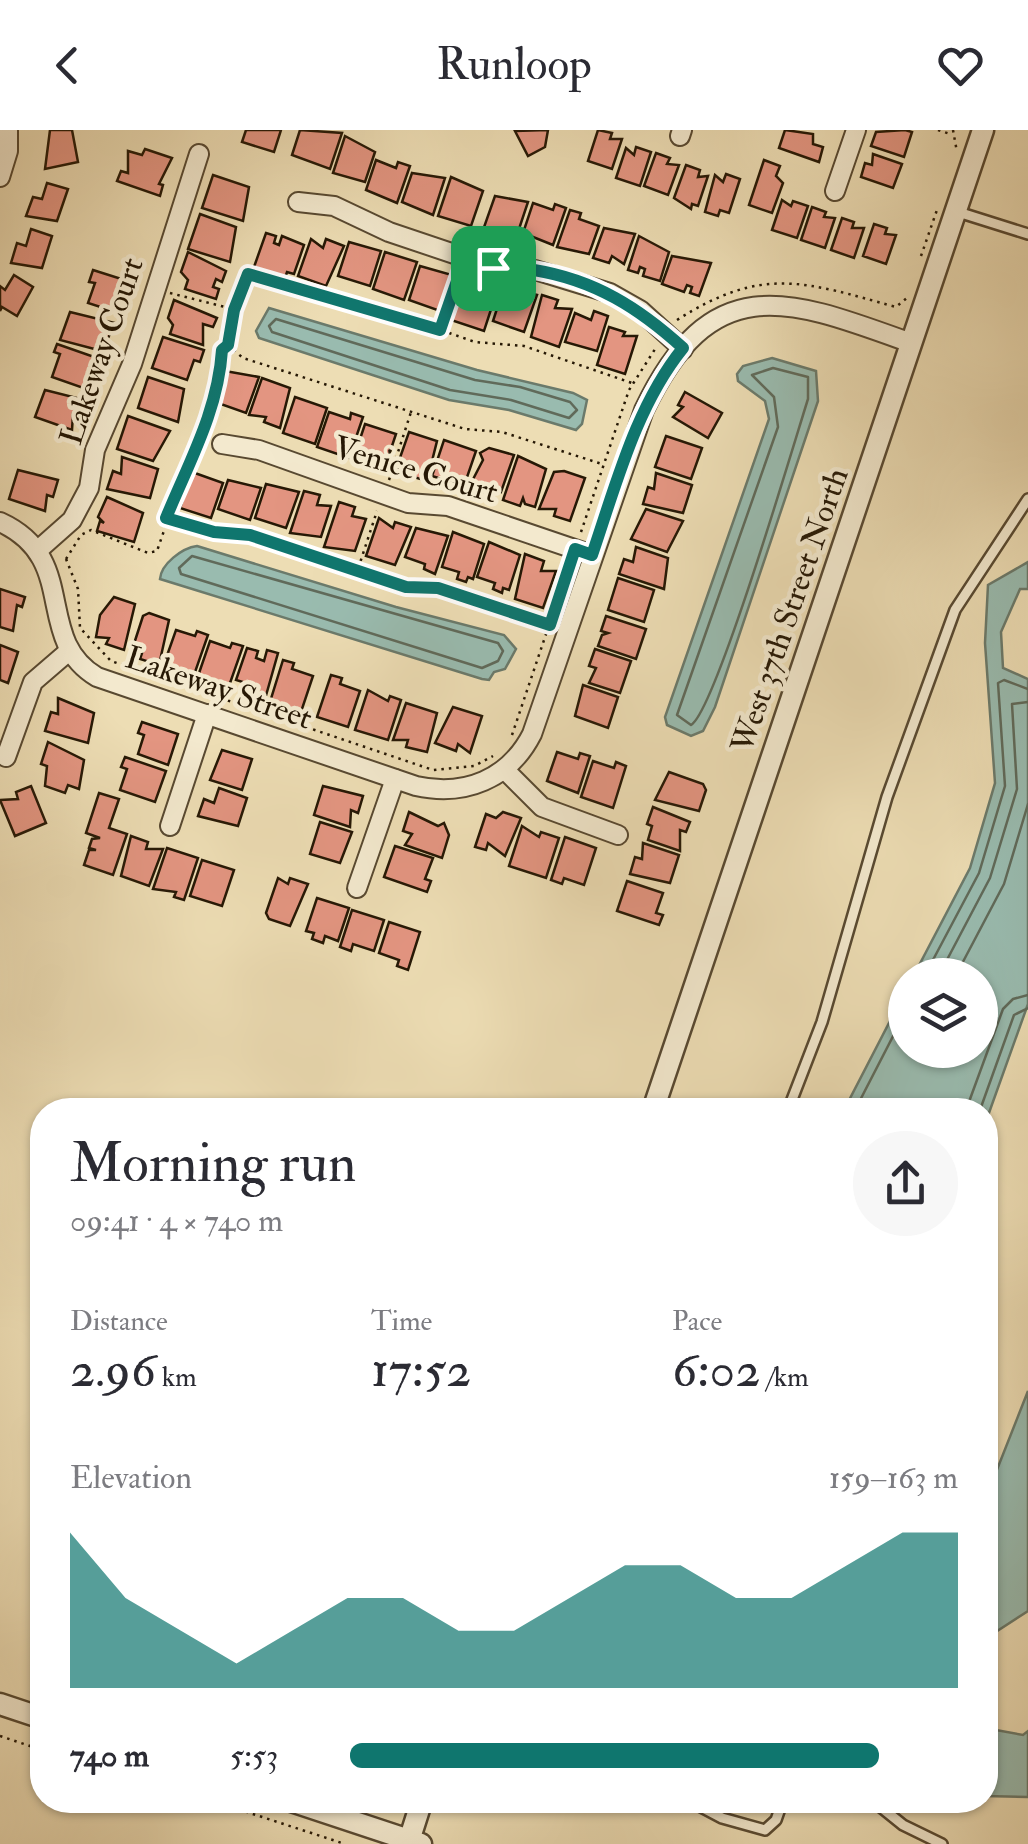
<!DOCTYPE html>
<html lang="en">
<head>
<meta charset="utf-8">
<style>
  body { margin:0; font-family:"IM FELL Double Pica",serif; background:#f7f7f7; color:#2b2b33; height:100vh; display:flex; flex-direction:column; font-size:38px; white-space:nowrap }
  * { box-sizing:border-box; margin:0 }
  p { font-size:32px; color:#7c7c81 }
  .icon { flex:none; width:55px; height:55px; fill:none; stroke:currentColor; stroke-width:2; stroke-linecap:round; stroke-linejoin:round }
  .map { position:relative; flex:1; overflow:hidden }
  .details { position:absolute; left:30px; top:968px; width:968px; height:715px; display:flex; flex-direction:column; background:#fff; border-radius:40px; box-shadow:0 2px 8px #0004 }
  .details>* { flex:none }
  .tools { position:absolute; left:888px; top:828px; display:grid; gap:20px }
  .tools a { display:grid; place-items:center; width:110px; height:110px; border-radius:50%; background:#fff; box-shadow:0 2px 8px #0004; font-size:50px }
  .pin { position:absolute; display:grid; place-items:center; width:85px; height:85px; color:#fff; margin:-42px; border-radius:20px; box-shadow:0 5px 15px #0006 }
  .round { display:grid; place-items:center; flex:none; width:105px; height:105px; border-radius:52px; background:#f7f7f7 }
  .overview { display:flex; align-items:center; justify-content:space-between; height:170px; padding:0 40px }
  h1 { font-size:55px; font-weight:600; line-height:75px }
  .figures { display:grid; grid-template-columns:repeat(3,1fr); gap:15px; height:170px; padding:10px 40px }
  .figures div { display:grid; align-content:center }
  .figures b { font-size:50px; font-weight:600 }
  .figures small { font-size:28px; font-weight:400 }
  .figures p { font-size:28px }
  .chart { height:280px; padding:20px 40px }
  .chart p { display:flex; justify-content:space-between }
  .chart svg { width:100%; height:180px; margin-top:10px; fill:#0f766e; opacity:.7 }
  ul { padding:0 40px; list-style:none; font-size:32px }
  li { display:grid; grid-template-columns:160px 120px 1fr; align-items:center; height:75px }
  li i { height:25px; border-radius:12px; background:#0f766e }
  header { display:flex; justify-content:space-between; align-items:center; height:130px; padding:0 40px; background:#fff; font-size:45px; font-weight:600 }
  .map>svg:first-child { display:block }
  .water { fill:#99bbaf; stroke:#6b7a6b; stroke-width:2.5 }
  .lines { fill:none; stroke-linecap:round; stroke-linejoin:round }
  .shore { stroke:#606a5a; stroke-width:2.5 }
  .building { fill:#e39581; stroke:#261805; stroke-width:2.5 }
  .service-casing { stroke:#584931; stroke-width:14 }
  .minor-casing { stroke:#584931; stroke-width:22 }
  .tertiary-casing { stroke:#584931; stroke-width:25 }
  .path { stroke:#261805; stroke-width:2.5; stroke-dasharray:2.5 5; stroke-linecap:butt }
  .service { stroke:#f3e9ce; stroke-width:9 }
  .minor { stroke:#f3e9ce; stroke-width:18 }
  .tertiary { stroke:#f3e9ce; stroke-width:20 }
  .route-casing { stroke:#fff; stroke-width:20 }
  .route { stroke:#0f766e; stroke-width:12 }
  .labels { text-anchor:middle; stroke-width:9; stroke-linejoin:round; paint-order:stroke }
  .street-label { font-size:32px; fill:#261805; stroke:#f3e9ce }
</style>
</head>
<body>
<header><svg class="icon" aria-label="back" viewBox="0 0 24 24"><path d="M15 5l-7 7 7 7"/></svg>Runloop<svg class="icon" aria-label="heart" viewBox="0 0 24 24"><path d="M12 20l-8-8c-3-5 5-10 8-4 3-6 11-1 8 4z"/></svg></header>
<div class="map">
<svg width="1028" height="1714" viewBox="0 0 1028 1714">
  <rect width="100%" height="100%" fill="#edddb4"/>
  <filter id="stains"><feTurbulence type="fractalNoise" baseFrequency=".002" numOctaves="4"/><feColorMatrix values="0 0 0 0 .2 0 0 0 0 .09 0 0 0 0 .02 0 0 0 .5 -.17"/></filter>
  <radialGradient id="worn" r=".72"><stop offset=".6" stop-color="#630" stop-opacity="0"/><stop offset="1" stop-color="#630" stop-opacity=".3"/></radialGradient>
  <!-- water -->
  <g class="water">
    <polygon points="269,178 477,240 573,263 587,270 582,294 576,300 509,280 449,270 259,208 256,201"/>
    <polygon points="772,228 816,241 818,271 715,577 703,601 691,606 667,595 665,587 769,289 765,271 738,251 737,244 743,236"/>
    <path d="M197,416l199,61 108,28 12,14 -11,20 -11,3 -5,8 -7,-1 -322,-100c1,-15 22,-31 37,-33z"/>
    <polygon points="1028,432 1028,459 1020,459 1001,502 1003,538 1028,549 1028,874 985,994 985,980 844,980 905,862 905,920 980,920 980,845 914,845 970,738 995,653 985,513 988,455"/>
    <polygon points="1028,1261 1028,1481 988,1507 985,1525 985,1370"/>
    <polygon points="985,1598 1023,1605 1028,1601 1028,1667 985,1666"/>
  </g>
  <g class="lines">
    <!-- shore -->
    <g class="shore">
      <polygon points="276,189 475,250 520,257 570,272 577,280 569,288 511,270 450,260 272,202 269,196"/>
      <path d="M773,238l35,9v22c-14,44 -93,313 -117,326l-14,-10 101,-288 -4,-30 -22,-22z"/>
      <polygon points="192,426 498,513 503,521 498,531 482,538 181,444 179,438"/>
      <polyline points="925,845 979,743 1005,656 998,553 1004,550 1028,559"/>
      <polyline points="939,845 990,748 1017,659 1012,574 1028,572"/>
      <polyline points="956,845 1004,754 1028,674"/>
      <polyline points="855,980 905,883"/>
      <polyline points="966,980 1003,879 1013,869 1028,865"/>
      <polyline points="980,980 1014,885 1028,878"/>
    </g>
  </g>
  <!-- building -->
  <g class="building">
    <polygon points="50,0 72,0 78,32 45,39"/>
    <polygon points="246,0 281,0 274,22 242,12"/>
    <polygon points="300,0 342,3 330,39 292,25"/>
    <polygon points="548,0 545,17 528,26 515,1"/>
    <polygon points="598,0 612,3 610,9 622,9 612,39 588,31"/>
    <polygon points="785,0 813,4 813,14 823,17 819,32 779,18"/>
    <polygon points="905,0 912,2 904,27 871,16 876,2"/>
    <polygon points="345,6 375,22 365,52 333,43"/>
    <polygon points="636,17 651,22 640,56 616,48 626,18 634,25"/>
    <polygon points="145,19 172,28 159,54 163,55 160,66 117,51 121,41 128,43 128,21 142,25"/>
    <polygon points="656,23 670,28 667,34 679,35 668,65 644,56"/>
    <polygon points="873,24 902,34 893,58 861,47 865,33 872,35"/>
    <polygon points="376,30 396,38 398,32 410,36 397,73 366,60"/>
    <polygon points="764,30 780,36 776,46 783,53 772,83 749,75"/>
    <polygon points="686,35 700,40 698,47 708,46 698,76 692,74 691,79 674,68"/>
    <polygon points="412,43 445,48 433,85 402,72"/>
    <polygon points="726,44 740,49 729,83 720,80 718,86 705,82 715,45 723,52"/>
    <polygon points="213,45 249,57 243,91 202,78"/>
    <polygon points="451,47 483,61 471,96 438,86"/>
    <polygon points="47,53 68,59 57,91 26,86 33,67 42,69"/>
    <polygon points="495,66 528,72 516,108 483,100"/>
    <polygon points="782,70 791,76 793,71 808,76 797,108 772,100"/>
    <polygon points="533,73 553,80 555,74 566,78 553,115 523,103"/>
    <polygon points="812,77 826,82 824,87 835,88 825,118 801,110"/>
    <polygon points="570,80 581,83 579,89 599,96 589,124 557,117"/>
    <polygon points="200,84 236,97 230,132 188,119"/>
    <polygon points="842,88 854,92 852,98 864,98 854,128 831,120"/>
    <polygon points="874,94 887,98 885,104 896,105 886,134 863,126"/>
    <polygon points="604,98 635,104 624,134 612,126 609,133 593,128"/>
    <polygon points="31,99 52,106 42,138 11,133 17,113 26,116"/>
    <polygon points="266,103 276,106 274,113 279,115 282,106 304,115 294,144 287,142 285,148 254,137"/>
    <polygon points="639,106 669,122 660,151 643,146 645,139 640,137 638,143 628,140"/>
    <polygon points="311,109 323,118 326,109 344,116 326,156 298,146"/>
    <polygon points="349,112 381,121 370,156 338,146"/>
    <polygon points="188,122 226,141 222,152 216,149 213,157 219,159 216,169 185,159 188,150 181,142"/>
    <polygon points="385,122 417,132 404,170 373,159"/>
    <polygon points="672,126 711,133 699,166 690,163 692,157 687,155 684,162 662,154"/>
    <polygon points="420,136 452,145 440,181 409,170"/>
    <polygon points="93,140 131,152 119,183 88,173 95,153 89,152"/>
    <polygon points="14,145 33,157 17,186 2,177 0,181 0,156 5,160"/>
    <polygon points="479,154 497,161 484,201 451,190 463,156 476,162"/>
    <polygon points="504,157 537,165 524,202 493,191"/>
    <polygon points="542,165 558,170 555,178 572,179 559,217 531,207"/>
    <polygon points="174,170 217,188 213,197 203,194 203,215 170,204 173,195 168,188"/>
    <polygon points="594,181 608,186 597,221 565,212 575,183 591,190"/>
    <polygon points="70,182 115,193 102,221 60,210"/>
    <polygon points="609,197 625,202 623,206 637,206 625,244 597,235"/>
    <polygon points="163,207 204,220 200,232 194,230 187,250 152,238"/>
    <polygon points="57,214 100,229 89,260 52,247 60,224 54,222"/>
    <polygon points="225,241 259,247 246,283 215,272"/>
    <polygon points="148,247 184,259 178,292 138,278"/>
    <polygon points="262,248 290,258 280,298 264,292 266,287 249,285"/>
    <polygon points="45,260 85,270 79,286 73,284 72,300 35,287"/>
    <polygon points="685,262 722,283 708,308 673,287 683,277 678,275"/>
    <polygon points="295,267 327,278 315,314 283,303"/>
    <polygon points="329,282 350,289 351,283 363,287 349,328 317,317"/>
    <polygon points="128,286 170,301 153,331 117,319"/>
    <polygon points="365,294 396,304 384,340 353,330"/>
    <polygon points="409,302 437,311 427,351 410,346 412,340 396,339"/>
    <polygon points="666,306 702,318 691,349 655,337"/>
    <polygon points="444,310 476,321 464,356 432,346"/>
    <polygon points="489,318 514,325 501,362 491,356 488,365 469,357 483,330 480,323"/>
    <polygon points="518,326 546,339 535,377 525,374 523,368 520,376 503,370"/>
    <polygon points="122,327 158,339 150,368 107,359 113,341 121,344"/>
    <polygon points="18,340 58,350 53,367 47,365 45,381 9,369"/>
    <polygon points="564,341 585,348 570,391 554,386 556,379 539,379 554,342"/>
    <polygon points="192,342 223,353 211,388 180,378"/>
    <polygon points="656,343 692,355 683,383 643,374 648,357 654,359"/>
    <polygon points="228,350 261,358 250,390 218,379"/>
    <polygon points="266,354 299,362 286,398 255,388"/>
    <polygon points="304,361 320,365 317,375 331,376 321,407 290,403"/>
    <polygon points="107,367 143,383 134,412 97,401 100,391 104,393 98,387"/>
    <polygon points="339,372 355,377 352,386 366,389 355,421 324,417"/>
    <polygon points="646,379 683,391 667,422 631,409"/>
    <polygon points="379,388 393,398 395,392 411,397 395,435 366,426"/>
    <polygon points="416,398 448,406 435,444 424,439 425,434 405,427"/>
    <polygon points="453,402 484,414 473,449 468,447 466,452 457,449 459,442 442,437"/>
    <polygon points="489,412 520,425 509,460 503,458 502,463 493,459 495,453 477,447"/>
    <polygon points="636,417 668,428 664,459 619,444 624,429 633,432"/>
    <polygon points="525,424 544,431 541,441 556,441 543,478 515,469"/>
    <polygon points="618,448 654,460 644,492 608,480"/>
    <polygon points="0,459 25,467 22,477 17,475 13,501 0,497"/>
    <polygon points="114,467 135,474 124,520 106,514 109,508 96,507 100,485"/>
    <polygon points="149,483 169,490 159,535 140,529 142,523 132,520 143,486"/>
    <polygon points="606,486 646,499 636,529 598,516 602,505 608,503 601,501"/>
    <polygon points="176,500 195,506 197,501 208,505 194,545 164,534"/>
    <polygon points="210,511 230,518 232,513 243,516 229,556 198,546"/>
    <polygon points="0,515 18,522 8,553 0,550"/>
    <polygon points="247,518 258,521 256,528 264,531 267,520 278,523 265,569 247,564 246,553 236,550"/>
    <polygon points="595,519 631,531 620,563 589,553 596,538 589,536"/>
    <polygon points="283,530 294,533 292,539 313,546 301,582 270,572"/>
    <polygon points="331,545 342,548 340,554 360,561 348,597 317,587"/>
    <polygon points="583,555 618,567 608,598 575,586"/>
    <polygon points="368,560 388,571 390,566 401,570 388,610 355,600"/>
    <polygon points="58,568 94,583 88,613 45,601 51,582 58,584"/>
    <polygon points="406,573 437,583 427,622 406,617 408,610 393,610"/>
    <polygon points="453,577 482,586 470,623 458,614 456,621 435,613"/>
    <polygon points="142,592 178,604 168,635 138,624 144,605 138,603"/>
    <polygon points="48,612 84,630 79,659 68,655 65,663 45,656 47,636 41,634"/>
    <polygon points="222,620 252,629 242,660 210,650"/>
    <polygon points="557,622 578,629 580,623 590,626 578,663 547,651"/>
    <polygon points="125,627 166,641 155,672 120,660 127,639 121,637"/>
    <polygon points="593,631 614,638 616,632 626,636 613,678 581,667"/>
    <polygon points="669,642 703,654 706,660 699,681 655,670"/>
    <polygon points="31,656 46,693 15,706 0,670 18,669 16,662"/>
    <polygon points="323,656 363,666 358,683 351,680 350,697 314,685"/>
    <polygon points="219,658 247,668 238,696 198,686 204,669 214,673"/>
    <polygon points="99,663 119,669 109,698 127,704 113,745 84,735 89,720 96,720 89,718 92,709 100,708 86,703"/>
    <polygon points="653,677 690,692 686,702 680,700 680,721 648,710 652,696 647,694"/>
    <polygon points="409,682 438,696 444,693 449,705 442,728 405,715 412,704 403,701"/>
    <polygon points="503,682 521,688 505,726 488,713 486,720 475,717 486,684 496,688"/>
    <polygon points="320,692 352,702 340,733 310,724"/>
    <polygon points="522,696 539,707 541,702 559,708 546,748 509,736"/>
    <polygon points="131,706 148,712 146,719 163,719 149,756 121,746"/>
    <polygon points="565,707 596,718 584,755 564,748 562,754 551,750"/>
    <polygon points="643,713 679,725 670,753 630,744 635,727 642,729"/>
    <polygon points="395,716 433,728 425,749 431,751 427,762 384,747"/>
    <polygon points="167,718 198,728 184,770 174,767 176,762 153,759"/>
    <polygon points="202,730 234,740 222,776 190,766"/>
    <polygon points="278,748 288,754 290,748 308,754 290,796 269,789 266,783"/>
    <polygon points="627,751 663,763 656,783 663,785 659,795 617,781"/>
    <polygon points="317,768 349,778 338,811 325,806 323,813 312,809 314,803 306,801"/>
    <polygon points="352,780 384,790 374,821 353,814 351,821 340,817"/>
    <polygon points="389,792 420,802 408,840 397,836 399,830 379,823"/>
  </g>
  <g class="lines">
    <!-- service casing -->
    <g class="service-casing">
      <g id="service">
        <polyline points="958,82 1028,104"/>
        <polyline points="788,980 822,892 887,667 955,480 1028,369"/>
        <polyline points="688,1670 722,1688 765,1700 776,1690 783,1670"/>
        <polyline points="872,1670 903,1695 942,1714"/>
      </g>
    </g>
    <!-- minor casing -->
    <g class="minor-casing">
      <g id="minor">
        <polyline points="680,6 682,0"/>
        <polyline points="0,47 8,21 8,0"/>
        <polyline points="835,61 856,0"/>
        <polyline points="298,72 334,76 389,102 493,137 535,140 610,163 640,180 683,219"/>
        <polyline points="222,314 259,320 408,373 448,376 592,425"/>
        <path d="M0,392c81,37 32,116 97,155l319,109c49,11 93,-7 116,-52l112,-324c68,-143 145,-111 267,-67"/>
        <polyline points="37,421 72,390 89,358 95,320 132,234 199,24"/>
        <polyline points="6,627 33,552 69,521"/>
        <polyline points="505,640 542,677 618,705"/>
        <polyline points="170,696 207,584"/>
        <polyline points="357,758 395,649"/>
      </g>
    </g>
    <!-- tertiary casing -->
    <g class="tertiary-casing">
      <g id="tertiary">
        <polyline points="653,980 983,0"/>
        <polyline points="0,1574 42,1588"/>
        <polyline points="288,1670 421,1714"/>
        <polyline points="408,1714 422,1670"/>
      </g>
    </g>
    <!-- path -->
    <g class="path">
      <polyline points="938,0 950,4"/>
      <polyline points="953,0 957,22"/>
      <polyline points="921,126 938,77"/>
      <polyline points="170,163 233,179"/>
      <path d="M677,190c86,-55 128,-38 219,-13l12,-10"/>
      <polyline points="442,197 460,143"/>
      <polyline points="228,215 243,228 465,299 502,302 602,334"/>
      <polyline points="389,350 411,282"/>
      <polyline points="167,388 214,402 250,405 357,442 377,381"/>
      <polyline points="581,402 629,260 657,216"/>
      <polyline points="66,429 78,459 80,498 111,531 433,640 474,636 493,626"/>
      <polyline points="66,429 81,405 91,400 148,423 157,421 188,331 207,299 222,219 228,215 234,180 248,144 389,182 475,212 524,216 632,253"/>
      <polyline points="358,442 406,457 453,463 547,494"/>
      <polyline points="512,605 570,433"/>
      <polyline points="0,1606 42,1620"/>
      <polyline points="210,1670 345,1714"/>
    </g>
    <!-- service -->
    <use href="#service" class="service"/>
    <!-- minor -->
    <use href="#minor" class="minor"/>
    <!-- tertiary -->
    <use href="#tertiary" class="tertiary"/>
  </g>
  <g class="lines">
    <!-- route casing -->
    <g class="route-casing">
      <path id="route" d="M465,128c24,8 44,8 69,12 61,10 105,38 149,78 -47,58 -67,137 -91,207l-17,-6 -25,76 -112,-37 -32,-1 -156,-52 -36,-3 -48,-14c23,-56 52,-107 56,-168l6,-5 6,-35 14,-36 192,56z"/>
    </g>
    <!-- route -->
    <use href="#route" class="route"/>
  </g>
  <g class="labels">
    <!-- street labels -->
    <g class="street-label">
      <text transform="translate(101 221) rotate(-71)" y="11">Lakeway Court</text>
      <text transform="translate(416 339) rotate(16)" y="11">Venice Court</text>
      <text transform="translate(789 480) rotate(-71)" y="11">West 37th Street North</text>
      <text transform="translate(219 557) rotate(19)" y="11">Lakeway Street</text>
    </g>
  </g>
  <rect width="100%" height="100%" filter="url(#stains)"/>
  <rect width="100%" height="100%" fill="url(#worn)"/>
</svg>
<div class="tools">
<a><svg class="icon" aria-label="layers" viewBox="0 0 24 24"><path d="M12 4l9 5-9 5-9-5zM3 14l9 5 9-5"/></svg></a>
</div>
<div class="pin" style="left:493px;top:138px;background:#1e9e55"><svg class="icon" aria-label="arrive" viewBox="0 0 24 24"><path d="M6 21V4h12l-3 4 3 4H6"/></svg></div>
<section class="details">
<div class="overview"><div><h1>Morning run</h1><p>09:41 · 4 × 740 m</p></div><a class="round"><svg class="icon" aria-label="share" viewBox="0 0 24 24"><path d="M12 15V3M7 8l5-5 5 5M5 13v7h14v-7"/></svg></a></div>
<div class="figures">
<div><p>Distance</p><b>2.96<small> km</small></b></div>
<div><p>Time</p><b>17:52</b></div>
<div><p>Pace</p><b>6:02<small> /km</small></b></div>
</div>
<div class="chart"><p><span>Elevation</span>159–163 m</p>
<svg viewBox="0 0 160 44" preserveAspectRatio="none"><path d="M0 44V6L10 22L20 30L30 38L40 30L50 22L60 22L70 30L80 30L90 22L100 14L110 14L120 22L130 22L140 14L150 6L160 6V44z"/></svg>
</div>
<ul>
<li><b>740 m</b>5:53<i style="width:87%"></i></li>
</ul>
</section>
</div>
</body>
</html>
